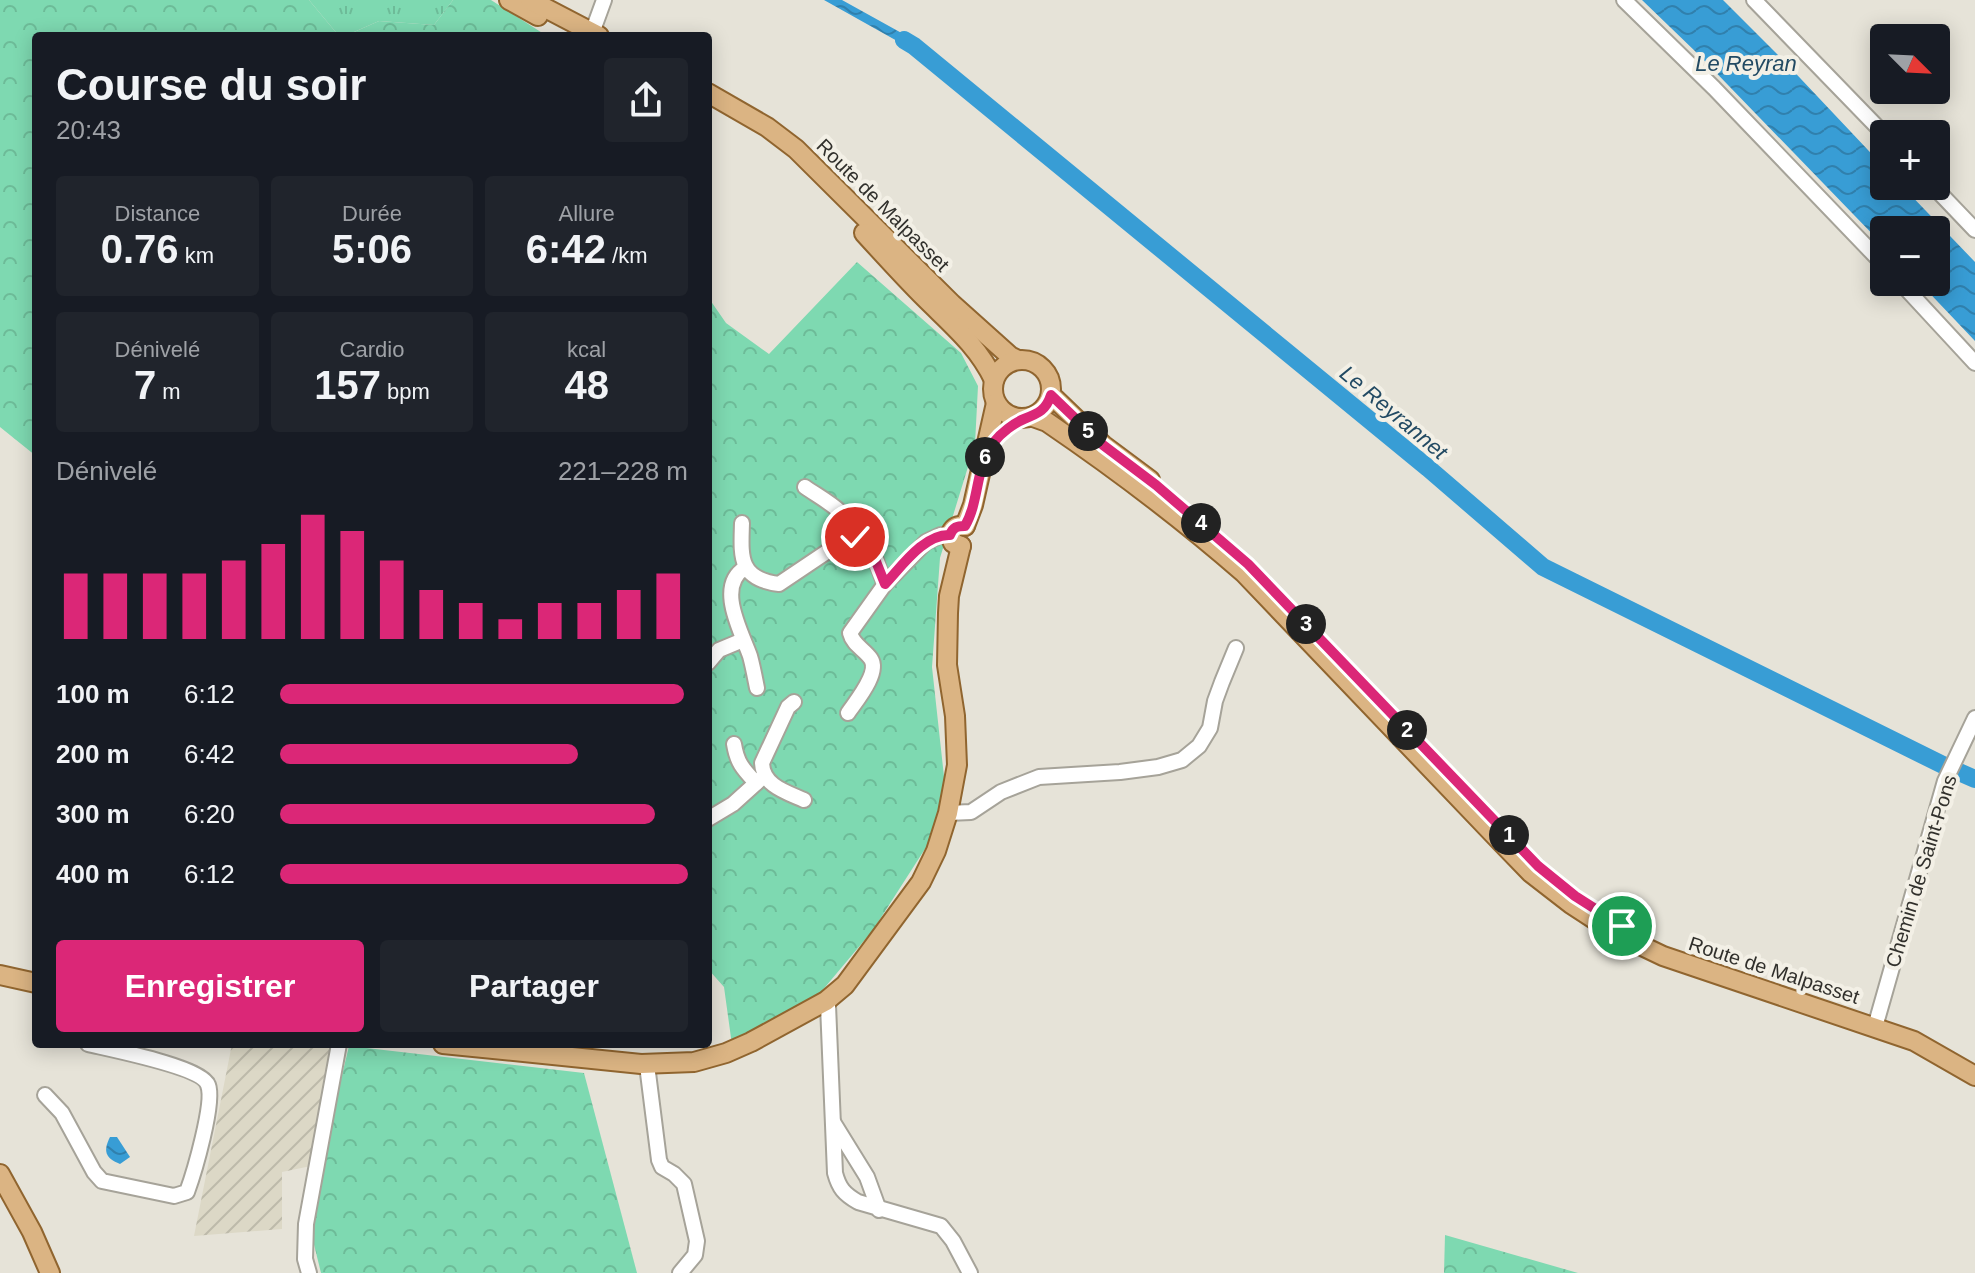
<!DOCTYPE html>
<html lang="fr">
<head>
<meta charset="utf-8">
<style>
  body { margin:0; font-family:Arial,sans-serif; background:#20242c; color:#f1f3f6; height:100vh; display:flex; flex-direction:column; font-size:30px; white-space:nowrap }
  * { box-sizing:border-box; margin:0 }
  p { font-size:26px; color:#9ea1a6 }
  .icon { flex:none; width:44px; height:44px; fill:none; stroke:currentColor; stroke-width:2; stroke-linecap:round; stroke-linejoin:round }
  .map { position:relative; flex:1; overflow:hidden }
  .sheet { position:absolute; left:32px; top:32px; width:680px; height:1016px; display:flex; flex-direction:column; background:#171b24; border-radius:8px; box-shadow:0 4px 20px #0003 }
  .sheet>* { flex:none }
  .needle { width:52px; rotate:114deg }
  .tools { position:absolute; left:1870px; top:24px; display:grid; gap:16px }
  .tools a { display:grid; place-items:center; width:80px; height:80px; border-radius:8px; background:#171b24; box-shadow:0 4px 20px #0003; font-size:40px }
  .pin { position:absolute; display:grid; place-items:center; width:68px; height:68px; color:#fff; margin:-34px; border:4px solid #fff; border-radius:50%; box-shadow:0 2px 8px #0007 }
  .km { position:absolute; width:40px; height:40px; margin:-20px; border-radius:50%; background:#222; color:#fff; font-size:22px; line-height:40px; text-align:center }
  .round { display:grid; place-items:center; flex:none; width:84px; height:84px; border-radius:8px; background:#20242c }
  .summary { display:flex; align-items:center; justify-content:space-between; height:136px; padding:0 24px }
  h1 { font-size:44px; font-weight:800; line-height:60px }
  .stats { display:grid; grid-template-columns:repeat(3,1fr); gap:12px; height:136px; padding:8px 24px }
  .stats div { display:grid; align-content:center; border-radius:8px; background:#20242c; text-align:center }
  .stats b { font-size:40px; font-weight:800 }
  .stats small { font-size:22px; font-weight:400 }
  .stats p { font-size:22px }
  .chart { height:224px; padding:16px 24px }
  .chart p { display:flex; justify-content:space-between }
  .chart svg { width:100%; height:144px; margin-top:8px; stroke:#db2777; stroke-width:6 }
  .primary-button { display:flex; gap:16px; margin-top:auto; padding:16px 24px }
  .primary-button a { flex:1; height:92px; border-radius:8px; background:#db2777; color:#fff; font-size:32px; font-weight:800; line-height:92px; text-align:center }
  .primary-button a+a { background:#20242c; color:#f1f3f6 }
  ul { padding:0 24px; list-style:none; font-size:26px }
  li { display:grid; grid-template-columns:128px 96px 1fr; align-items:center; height:60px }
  li i { height:20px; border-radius:10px; background:#db2777 }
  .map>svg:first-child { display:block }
  .industrial { fill:url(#industrial-furrows) }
  .grass { fill:url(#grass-tufts) }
  .forest { fill:url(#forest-crowns) }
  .water { fill:url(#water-waves) }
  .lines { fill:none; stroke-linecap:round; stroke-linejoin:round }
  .river { stroke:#389dd5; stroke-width:18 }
  .minor-casing { stroke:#a6a399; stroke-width:18 }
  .major-casing { stroke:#90652f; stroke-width:22 }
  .minor { stroke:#fff; stroke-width:14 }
  .major { stroke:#dbb483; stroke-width:18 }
  .route-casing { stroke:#fff; stroke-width:16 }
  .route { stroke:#db2777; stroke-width:10 }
  .labels { text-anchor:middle; stroke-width:8; stroke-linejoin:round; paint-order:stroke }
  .street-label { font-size:20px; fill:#31302c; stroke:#f3f0e6 }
  .water-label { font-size:22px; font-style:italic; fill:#224a63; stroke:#f3f0e6 }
</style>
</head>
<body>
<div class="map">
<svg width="1975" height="1273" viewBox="0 0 1975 1273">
  <defs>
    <pattern id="industrial-furrows" width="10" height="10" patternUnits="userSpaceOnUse" patternTransform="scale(2)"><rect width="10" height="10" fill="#dcd8c6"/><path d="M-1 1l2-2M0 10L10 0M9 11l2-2" fill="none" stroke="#bdbaaa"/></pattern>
    <pattern id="grass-tufts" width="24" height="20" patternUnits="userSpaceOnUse" patternTransform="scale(2)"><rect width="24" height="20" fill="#7ed9b1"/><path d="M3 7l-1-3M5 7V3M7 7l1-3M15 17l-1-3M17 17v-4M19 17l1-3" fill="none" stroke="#6dbb98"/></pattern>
    <pattern id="forest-crowns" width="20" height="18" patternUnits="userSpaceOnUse" patternTransform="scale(2)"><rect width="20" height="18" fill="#7ed9b1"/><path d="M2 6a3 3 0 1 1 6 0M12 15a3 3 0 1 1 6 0" fill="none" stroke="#6dbb98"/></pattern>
    <pattern id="water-waves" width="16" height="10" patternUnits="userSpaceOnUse" patternTransform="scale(2)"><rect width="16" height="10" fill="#389dd5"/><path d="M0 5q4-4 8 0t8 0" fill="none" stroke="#3080ad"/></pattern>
  </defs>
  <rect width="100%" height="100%" fill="#e6e3d8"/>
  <!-- industrial -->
  <polygon class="industrial" points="232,1044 302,1044 333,1049 311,1166 282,1172 282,1229 194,1236"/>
  <!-- grass -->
  <polygon class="grass" points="309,0 453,0 434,25 379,21 345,36 339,36"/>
  <!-- forest -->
  <g class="forest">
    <polygon points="0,0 309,0 339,36 36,36 36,456 0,427"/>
    <polygon points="453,0 491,0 547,36 345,36 379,21 434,25"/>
    <polygon points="857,262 961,353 978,386 975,444 940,558 932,667 948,813 873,930 821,992 732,1045 724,987 708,969 708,297 726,323 769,354"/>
    <polygon points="349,1046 584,1073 637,1273 321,1273 310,1228 330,1125"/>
    <polygon points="1445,1235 1578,1273 1444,1273"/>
  </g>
  <!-- water -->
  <g class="water">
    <polygon points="824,0 842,0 916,41 925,52 921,57 915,51"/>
    <polygon points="1642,0 1723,0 1784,61 1884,167 1884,186 1902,186 1975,262 1975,341 1919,282 1936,282 1936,230 1884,230 1884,246 1698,54"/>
    <path d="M110,1137h7l13,20 -10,7c-15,-6 -17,-13 -10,-27z"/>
  </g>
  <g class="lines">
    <!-- river -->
    <polyline class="river" points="904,40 914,46 1428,468 1543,567 1943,765 1975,779"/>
    <!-- minor casing -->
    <g class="minor-casing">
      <g id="minor">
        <polyline points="1624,0 1714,88 1884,265"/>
        <polyline points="1754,0 1884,134"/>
        <polyline points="592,33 604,0"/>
        <polyline points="1933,186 1975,230"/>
        <polyline points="1900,282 1975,363"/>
        <path d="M805,487c20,14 45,25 50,50"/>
        <path d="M742,523c-1,33 -4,56 37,61l67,-45c28,-6 29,25 39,45"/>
        <path d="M745,568c-30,18 -3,65 5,88 3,11 5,22 7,32"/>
        <polyline points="708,663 719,650 743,640"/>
        <path d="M794,702l-6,5 -26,56c1,23 24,29 42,37"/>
        <path d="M848,713c8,-12 32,-40 23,-54 -7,-10 -18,-14 -21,-26l35,-49 41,-42 15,-7h9"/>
        <path d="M734,744c3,19 9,25 22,39"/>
        <polyline points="948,813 971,812 1001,792 1039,777 1120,772 1158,767 1182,760 1199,746 1210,728 1215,701 1222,682 1236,648"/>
        <polyline points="708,819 733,804 764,776"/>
        <path d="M826,1001l2,4 7,168c4,15 9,21 23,29l83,24 12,15 17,32"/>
        <polyline points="1875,1027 1945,781 1975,718"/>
        <polyline points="647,1065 659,1160 662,1167 674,1174 684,1184 697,1241 695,1255 680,1273"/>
        <path d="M45,1095l17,18 32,59 8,9 72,15 13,-4c7,-19 28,-90 21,-107 -6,-18 -99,-36 -120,-41"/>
        <polyline points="833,1122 867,1177 879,1210"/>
        <polyline points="309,1273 305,1259 306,1224 339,1044"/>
      </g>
    </g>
    <!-- major casing -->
    <g class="major-casing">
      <g id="major">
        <polyline points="509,0 538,16"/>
        <polyline points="530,0 599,36"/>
        <polyline points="708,93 767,127 796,149 952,304 1010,356 1018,360"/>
        <path d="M864,233c20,22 40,44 61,65 26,26 53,48 69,82"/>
        <circle cx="1022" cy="389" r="29"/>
        <polyline points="1051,395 1103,445 1150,480"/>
        <path d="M1033,417l14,5c69,47 134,96 197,151l256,268 31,32 40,31 46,30 46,22 251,85 61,35"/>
        <polyline points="965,526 973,505 996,403"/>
        <path d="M961,546l-8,-3 -3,-8c3,-8 7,-10 15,-9"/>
        <polyline points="0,975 36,983"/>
        <polyline points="443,1044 641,1064 694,1062 726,1053 751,1042 826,1001 845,985 921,882 936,851 948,813 957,765 955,716 947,665 948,613 949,596 961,546"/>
        <polyline points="0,1174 32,1232 50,1273"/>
      </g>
    </g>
    <!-- minor -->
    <use href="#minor" class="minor"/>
    <!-- major -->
    <use href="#major" class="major"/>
  </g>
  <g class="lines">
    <!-- route casing -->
    <g class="route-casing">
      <path id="route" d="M855,537l7,1 7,6 16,40c17,-18 39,-50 65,-49 3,-8 7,-9 15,-9 15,-26 10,-60 29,-84 7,-9 20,-19 30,-23 15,-6 22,-9 27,-24l52,50 53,40 92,79 290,302 37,30 47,30"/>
    </g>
    <!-- route -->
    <use href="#route" class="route"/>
  </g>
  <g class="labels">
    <!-- street labels -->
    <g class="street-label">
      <text transform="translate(883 205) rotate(45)" y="7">Route de Malpasset</text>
      <text transform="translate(1921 871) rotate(-73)" y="7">Chemin de Saint-Pons</text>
      <text transform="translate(1774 970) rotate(18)" y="7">Route de Malpasset</text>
    </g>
    <!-- water labels -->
    <g class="water-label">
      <text x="1746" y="71">Le Reyran</text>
      <text transform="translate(1394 412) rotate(40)" y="8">Le Reyrannet</text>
    </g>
  </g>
</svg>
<div class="tools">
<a><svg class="needle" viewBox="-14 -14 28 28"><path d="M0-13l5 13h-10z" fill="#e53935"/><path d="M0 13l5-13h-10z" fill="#9ea1a6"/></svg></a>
<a>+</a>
<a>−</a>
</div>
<div class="pin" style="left:1622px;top:926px;background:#1e9e55"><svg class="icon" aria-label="arrive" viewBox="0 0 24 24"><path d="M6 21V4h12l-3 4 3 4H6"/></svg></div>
<div class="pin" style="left:855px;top:537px;background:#d93025"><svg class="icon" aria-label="check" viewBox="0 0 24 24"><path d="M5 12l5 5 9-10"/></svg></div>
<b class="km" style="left:1509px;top:835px">1</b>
<b class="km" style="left:1407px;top:730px">2</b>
<b class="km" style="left:1306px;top:624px">3</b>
<b class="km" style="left:1201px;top:523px">4</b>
<b class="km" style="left:1088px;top:431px">5</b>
<b class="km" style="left:985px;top:457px">6</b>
<section class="sheet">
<div class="summary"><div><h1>Course du soir</h1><p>20:43</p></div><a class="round"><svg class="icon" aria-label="share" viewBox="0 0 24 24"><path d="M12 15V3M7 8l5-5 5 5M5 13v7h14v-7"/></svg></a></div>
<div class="stats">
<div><p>Distance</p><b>0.76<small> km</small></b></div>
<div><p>Durée</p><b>5:06</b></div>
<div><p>Allure</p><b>6:42<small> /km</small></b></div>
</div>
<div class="stats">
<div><p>Dénivelé</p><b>7<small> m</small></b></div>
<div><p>Cardio</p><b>157<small> bpm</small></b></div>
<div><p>kcal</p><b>48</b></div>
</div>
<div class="chart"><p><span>Dénivelé</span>221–228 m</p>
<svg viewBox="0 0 160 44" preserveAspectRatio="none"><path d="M5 44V24M15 44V24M25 44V24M35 44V24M45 44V20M55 44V15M65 44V6M75 44V11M85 44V20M95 44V29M105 44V33M115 44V38M125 44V33M135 44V33M145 44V29M155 44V24"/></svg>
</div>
<ul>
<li><b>100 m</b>6:12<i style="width:99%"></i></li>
<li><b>200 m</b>6:42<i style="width:73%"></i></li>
<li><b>300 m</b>6:20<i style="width:92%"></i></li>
<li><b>400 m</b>6:12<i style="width:100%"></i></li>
</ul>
<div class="primary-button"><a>Enregistrer</a><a>Partager</a></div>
</section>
</div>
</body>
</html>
